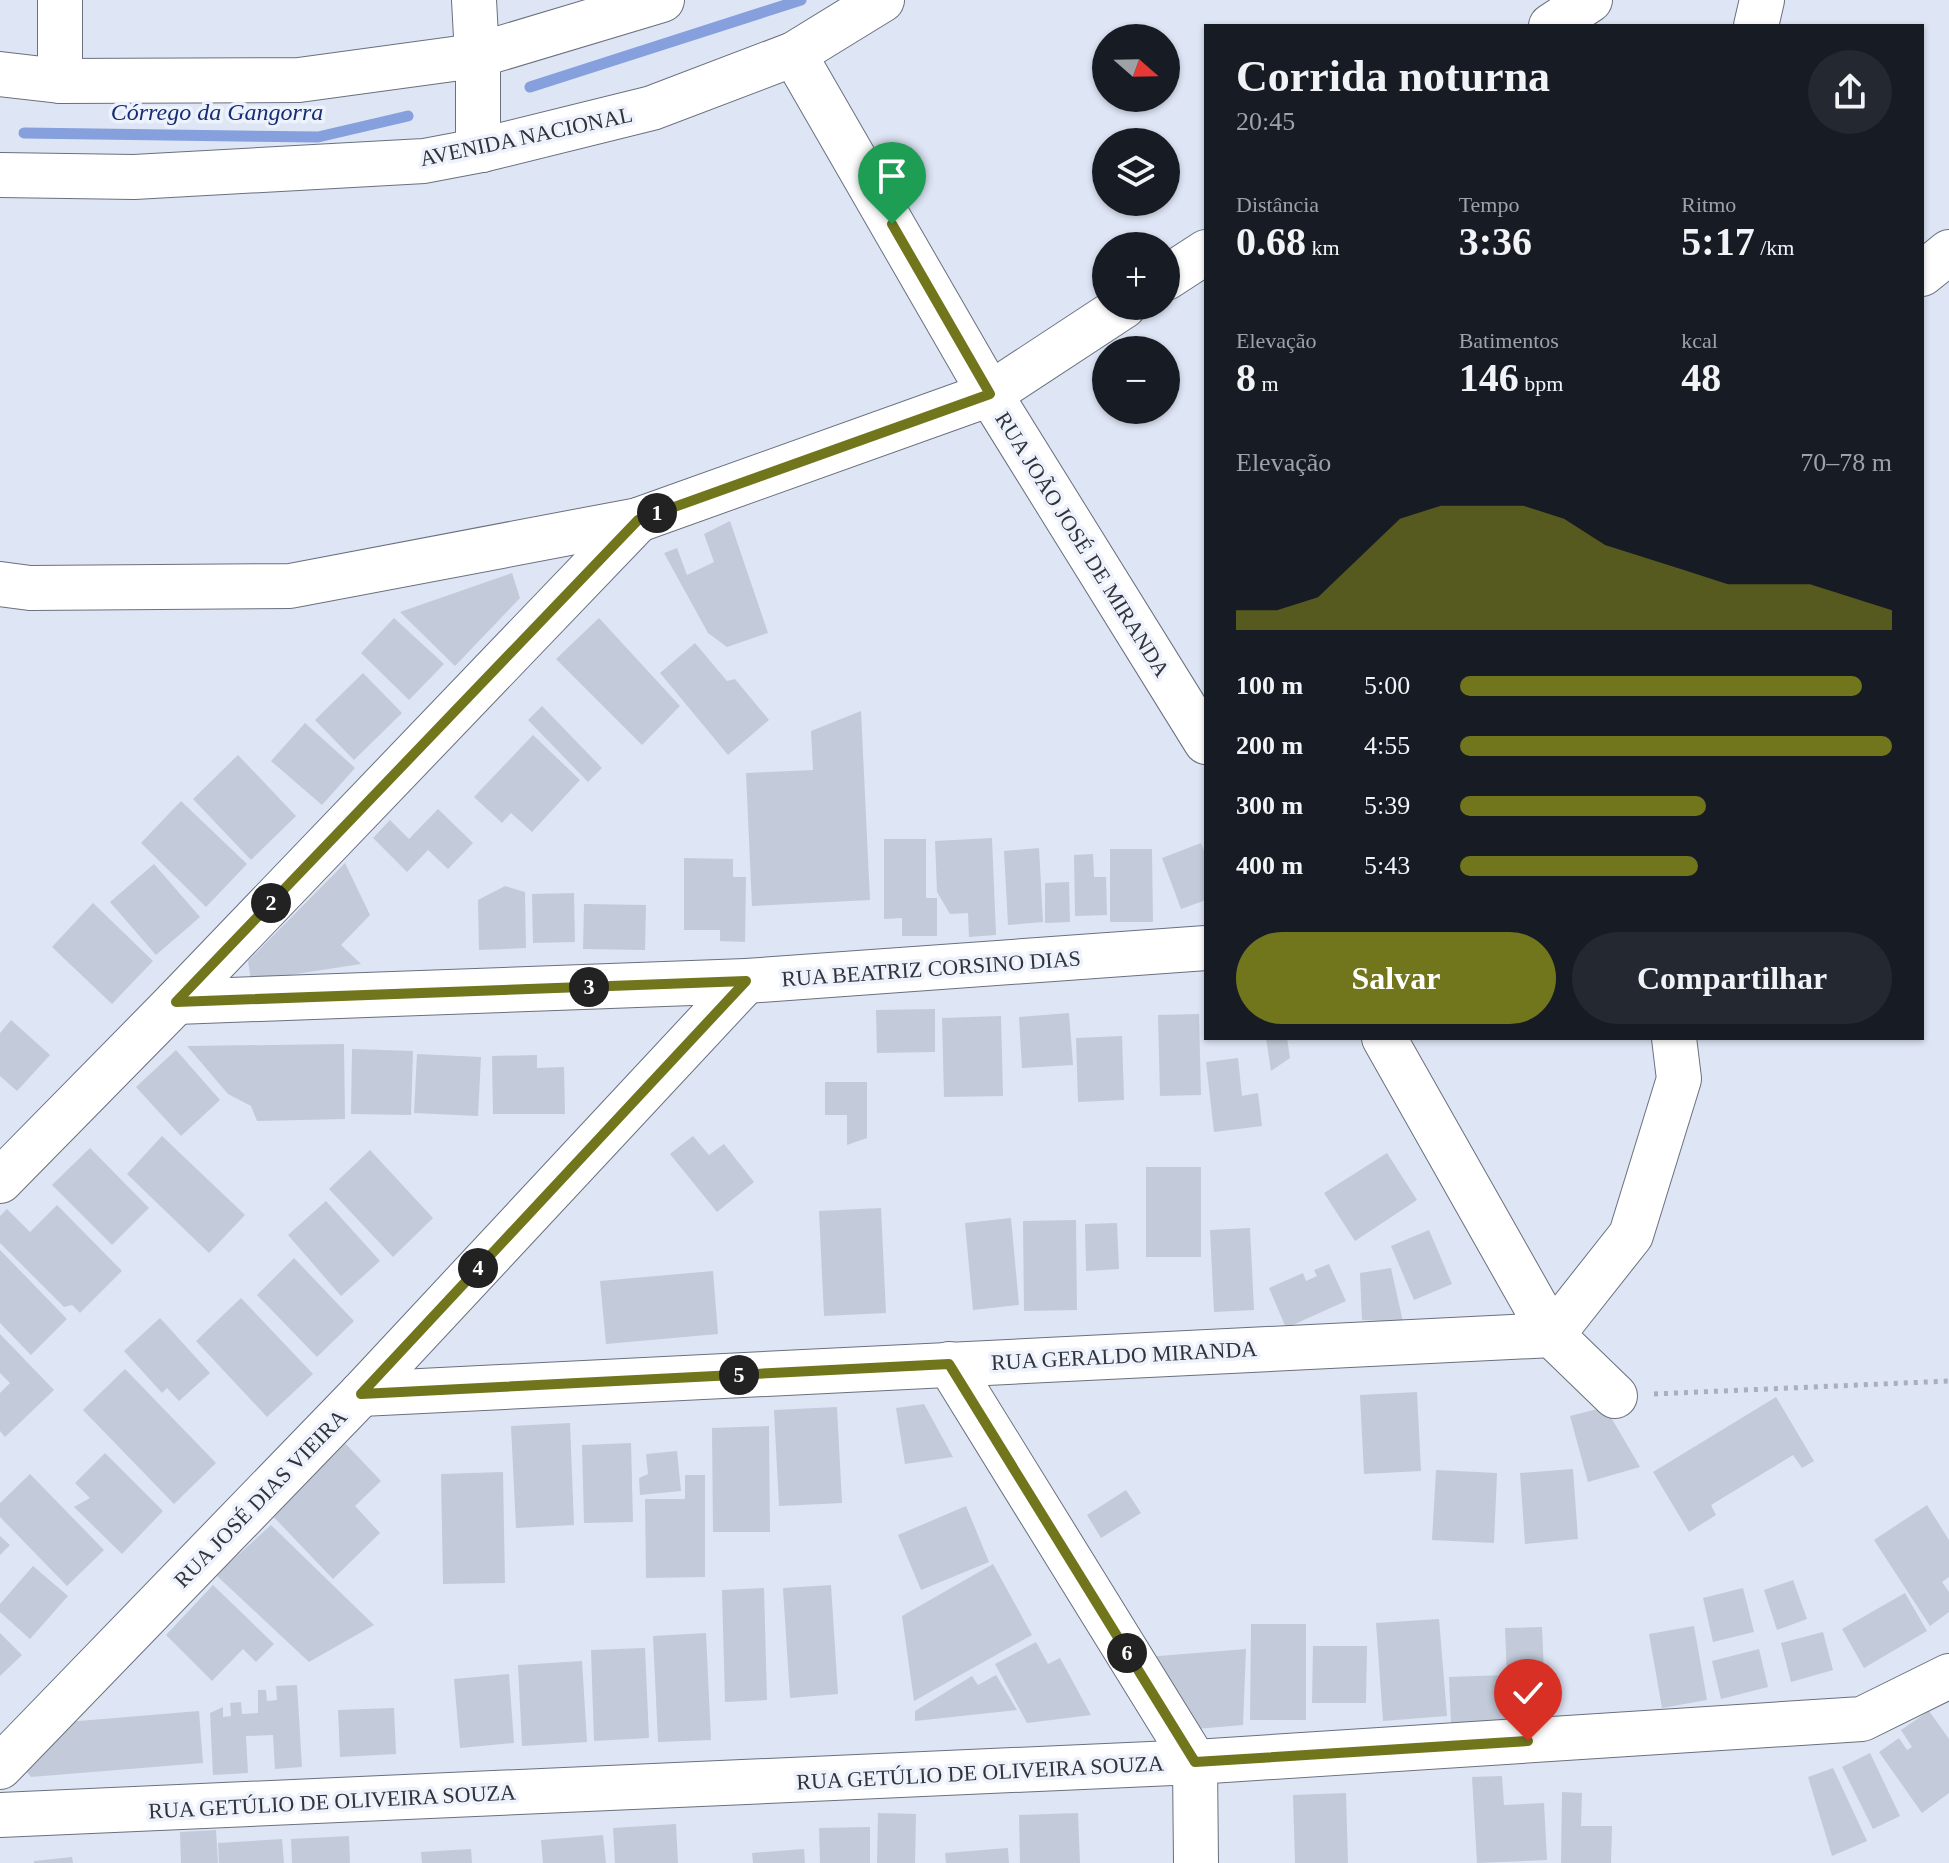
<!DOCTYPE html>
<html lang="pt">
<head>
<meta charset="utf-8">
<style>
  body { margin:0; font-family:"Times New Roman",serif; background:#242831; color:#f1f3f6; height:100vh; display:flex; flex-direction:column; font-size:30px; white-space:nowrap }
  * { box-sizing:border-box; margin:0 }
  p { font-size:26px; color:#9ea1a6 }
  .icon { flex:none; width:44px; height:44px; fill:none; stroke:currentColor; stroke-width:2; stroke-linecap:round; stroke-linejoin:round }
  .map { position:relative; flex:1; overflow:hidden }
  .drawer { position:absolute; left:1204px; top:24px; width:720px; height:1016px; display:flex; flex-direction:column; background:#171b24; border-radius:0px; box-shadow:0 2px 6px #0004 }
  .drawer>* { flex:none }
  .needle { width:52px; rotate:110deg }
  .fabs { position:absolute; left:1092px; top:24px; display:grid; gap:16px }
  .fabs a { display:grid; place-items:center; width:88px; height:88px; border-radius:50%; background:#171b24; box-shadow:0 2px 6px #0004; font-size:40px }
  .pin { position:absolute; display:grid; place-items:center; width:68px; height:68px; color:#fff; margin:-82px -34px; border-radius:50% 50% 50% 0; rotate:-45deg; box-shadow:0 0 8px #0007 }
  .pin .icon { rotate:45deg }
  .km { position:absolute; width:40px; height:40px; margin:-20px; border-radius:50%; background:#222; color:#fff; font-size:22px; line-height:40px; text-align:center }
  .round { display:grid; place-items:center; flex:none; width:84px; height:84px; border-radius:42px; background:#242831 }
  .head { display:flex; align-items:center; justify-content:space-between; height:136px; padding:0 32px }
  h1 { font-size:44px; font-weight:700; line-height:60px }
  .metrics { display:grid; grid-template-columns:repeat(3,1fr); gap:12px; height:136px; padding:8px 32px }
  .metrics div { display:grid; align-content:center }
  .metrics b { font-size:40px; font-weight:700 }
  .metrics small { font-size:22px; font-weight:400 }
  .metrics p { font-size:22px }
  .chart { height:224px; padding:16px 32px }
  .chart p { display:flex; justify-content:space-between }
  .chart svg { width:100%; height:144px; margin-top:8px; fill:#71761d; opacity:.7 }
  .button { display:flex; gap:16px; margin-top:auto; padding:16px 32px }
  .button a { flex:1; height:92px; border-radius:48px; background:#71761d; color:#fff; font-size:32px; font-weight:700; line-height:92px; text-align:center }
  .button a+a { background:#242831; color:#f1f3f6 }
  ul { padding:0 32px; list-style:none; font-size:26px }
  li { display:grid; grid-template-columns:128px 96px 1fr; align-items:center; height:60px }
  li i { height:20px; border-radius:10px; background:#71761d }
  .map>svg:first-child { display:block }
  .lines { fill:none; stroke-linecap:round; stroke-linejoin:round }
  .stream { stroke:#85a0dd; stroke-width:11 }
  .building { fill:#c3cbda }
  .minor-casing { stroke:#69707e; stroke-width:46 }
  .path { stroke:#a9afbc; stroke-width:5; stroke-dasharray:4 6; stroke-linecap:butt }
  .minor { stroke:#fff; stroke-width:44 }
  .route-casing { stroke:#fff; stroke-width:16 }
  .route { stroke:#71761d; stroke-width:10 }
  .labels { text-anchor:middle; stroke-width:7; stroke-linejoin:round; paint-order:stroke }
  .street-label { font-size:22px; fill:#31343a; stroke:#eef2fc }
  .water-label { font-size:24px; font-style:italic; fill:#152d73; stroke:#eef2fc }
</style>
</head>
<body>
<div class="map">
<svg width="1949" height="1863" viewBox="0 0 1949 1863">
  <rect width="100%" height="100%" fill="#dee5f5"/>
  <g class="lines">
    <!-- stream -->
    <g class="stream">
      <polyline points="530,87 801,0"/>
      <polyline points="24,133 318,137 408,116"/>
    </g>
  </g>
  <!-- building -->
  <g class="building">
    <polygon points="730,521 768,633 727,647 708,633 664,553 677,548 687,575 714,562 704,534"/>
    <polygon points="512,573 520,598 455,666 400,612"/>
    <polygon points="394,618 444,664 409,700 361,653"/>
    <polygon points="599,618 680,706 642,745 556,659"/>
    <polygon points="695,643 727,681 735,679 769,720 728,755 660,673"/>
    <polygon points="363,673 402,713 354,760 315,720"/>
    <polygon points="542,706 602,768 588,782 528,720"/>
    <polygon points="861,711 870,900 752,906 746,773 813,770 811,731"/>
    <polygon points="305,723 355,768 322,805 271,761"/>
    <polygon points="533,735 580,780 532,832 511,813 502,823 474,797"/>
    <polygon points="238,755 296,816 251,860 193,799"/>
    <polygon points="181,801 247,864 206,907 141,843"/>
    <polygon points="438,809 473,843 448,869 428,850 407,872 373,838 390,820 409,839"/>
    <polygon points="992,838 996,935 969,937 968,913 950,914 937,892 935,841"/>
    <polygon points="884,839 926,839 926,898 937,898 937,936 902,936 902,918 884,919"/>
    <polygon points="1201,843 1206,856 1206,900 1181,909 1162,858"/>
    <polygon points="1039,848 1043,922 1008,925 1004,851"/>
    <polygon points="1110,849 1152,849 1153,922 1110,922"/>
    <polygon points="1093,854 1094,877 1106,877 1107,915 1075,916 1074,855"/>
    <polygon points="684,858 733,859 733,877 746,877 745,942 720,941 720,930 684,930"/>
    <polygon points="345,863 370,915 341,945 361,964 251,981 248,961"/>
    <polygon points="154,864 200,917 156,955 110,902"/>
    <polygon points="1069,882 1070,922 1045,923 1045,883"/>
    <polygon points="505,886 525,892 526,948 479,950 478,900"/>
    <polygon points="574,893 575,942 533,943 532,894"/>
    <polygon points="93,903 153,961 112,1004 52,947"/>
    <polygon points="584,904 646,905 645,950 583,949"/>
    <polygon points="935,1009 935,1052 877,1053 876,1010"/>
    <polygon points="1069,1013 1073,1065 1022,1068 1019,1017"/>
    <polygon points="1199,1014 1201,1095 1160,1096 1158,1015"/>
    <polygon points="1001,1016 1003,1096 944,1097 942,1018"/>
    <polygon points="11,1020 50,1055 17,1091 0,1076 0,1033"/>
    <polygon points="1122,1036 1124,1100 1078,1102 1076,1038"/>
    <polygon points="1266,1038 1287,1038 1290,1058 1271,1071"/>
    <polygon points="344,1044 345,1119 257,1121 251,1106 228,1094 187,1046"/>
    <polygon points="352,1049 413,1051 411,1115 351,1114"/>
    <polygon points="176,1050 220,1100 181,1136 136,1087"/>
    <polygon points="417,1054 481,1057 478,1116 414,1113"/>
    <polygon points="537,1055 537,1068 564,1067 565,1114 493,1114 492,1056"/>
    <polygon points="1238,1058 1242,1096 1258,1093 1262,1126 1214,1132 1206,1062"/>
    <polygon points="825,1082 867,1082 867,1138 847,1145 847,1115 825,1115"/>
    <polygon points="162,1136 245,1215 209,1253 127,1174"/>
    <polygon points="693,1136 709,1155 724,1144 754,1182 717,1212 670,1154"/>
    <polygon points="90,1148 149,1208 112,1245 52,1185"/>
    <polygon points="370,1150 433,1218 393,1257 329,1189"/>
    <polygon points="1387,1153 1417,1200 1355,1241 1324,1193"/>
    <rect x="1146" y="1167" width="55" height="90"/>
    <polygon points="326,1201 380,1261 341,1296 288,1235"/>
    <polygon points="57,1205 122,1271 80,1313 72,1305 64,1307 0,1243 0,1216 7,1209 30,1232"/>
    <polygon points="881,1208 886,1313 824,1316 819,1211"/>
    <polygon points="1011,1218 1019,1305 973,1310 965,1223"/>
    <polygon points="1076,1220 1077,1310 1024,1311 1023,1221"/>
    <polygon points="1117,1223 1119,1269 1086,1271 1085,1224"/>
    <polygon points="1250,1228 1254,1310 1214,1312 1210,1230"/>
    <polygon points="1429,1230 1452,1284 1414,1300 1391,1246"/>
    <polygon points="0,1250 67,1319 31,1355 0,1323"/>
    <polygon points="294,1258 354,1321 317,1357 257,1295"/>
    <polygon points="1329,1264 1346,1301 1286,1328 1269,1288 1303,1273 1306,1281 1317,1276 1314,1270"/>
    <polygon points="1391,1268 1403,1322 1362,1320 1360,1273"/>
    <polygon points="713,1271 718,1334 606,1344 600,1281"/>
    <polygon points="241,1298 313,1374 267,1417 196,1341"/>
    <polygon points="160,1318 210,1373 179,1401 167,1388 162,1393 124,1351"/>
    <polygon points="0,1334 54,1390 5,1437 0,1431 0,1393 10,1383 0,1373"/>
    <polygon points="125,1369 216,1463 174,1504 83,1410"/>
    <polygon points="1417,1392 1421,1471 1364,1474 1360,1395"/>
    <polygon points="1776,1397 1814,1461 1802,1468 1793,1455 1711,1505 1716,1515 1689,1532 1653,1472"/>
    <polygon points="924,1404 953,1457 905,1464 896,1408"/>
    <polygon points="837,1407 842,1503 779,1506 774,1410"/>
    <polygon points="1605,1407 1640,1467 1588,1482 1570,1416"/>
    <polygon points="570,1423 574,1525 516,1528 511,1426"/>
    <polygon points="769,1426 770,1532 713,1532 712,1428"/>
    <polygon points="342,1440 381,1481 355,1506 380,1533 333,1579 268,1511"/>
    <polygon points="631,1443 633,1522 584,1523 582,1445"/>
    <polygon points="677,1451 681,1491 640,1495 639,1478 648,1474 646,1454"/>
    <polygon points="105,1453 163,1511 122,1554 74,1507 90,1498 75,1483"/>
    <polygon points="1573,1469 1578,1539 1525,1544 1520,1473"/>
    <polygon points="1436,1470 1497,1473 1494,1543 1432,1540"/>
    <polygon points="503,1472 505,1583 443,1584 441,1474"/>
    <polygon points="30,1474 104,1550 67,1586 0,1517 0,1503"/>
    <polygon points="685,1475 705,1475 705,1577 646,1578 645,1499 685,1499"/>
    <polygon points="1126,1490 1141,1513 1101,1538 1087,1515"/>
    <polygon points="1927,1505 1949,1540 1949,1577 1942,1582 1949,1592 1949,1612 1930,1626 1874,1540"/>
    <polygon points="966,1506 989,1562 921,1590 898,1535"/>
    <polygon points="271,1525 374,1625 309,1662 216,1575"/>
    <polygon points="0,1536 10,1545 0,1555"/>
    <polygon points="993,1564 1032,1635 914,1701 902,1616"/>
    <polygon points="33,1566 68,1596 30,1639 0,1612 0,1604"/>
    <polygon points="1793,1580 1807,1619 1777,1630 1764,1590"/>
    <polygon points="213,1585 274,1644 256,1662 243,1649 212,1681 166,1635"/>
    <polygon points="831,1585 838,1694 790,1698 783,1588"/>
    <polygon points="764,1588 767,1700 725,1702 722,1590"/>
    <polygon points="1743,1588 1754,1632 1713,1642 1703,1598"/>
    <polygon points="1905,1593 1927,1631 1864,1668 1842,1629"/>
    <polygon points="1439,1619 1447,1716 1383,1721 1376,1623"/>
    <polygon points="1251,1624 1306,1624 1306,1720 1250,1720"/>
    <polygon points="1694,1626 1707,1700 1662,1708 1649,1634"/>
    <polygon points="1542,1627 1546,1720 1451,1724 1449,1677 1507,1675 1505,1628"/>
    <polygon points="1823,1632 1833,1670 1791,1682 1781,1643"/>
    <polygon points="0,1633 22,1655 0,1676"/>
    <polygon points="706,1633 711,1740 658,1742 653,1636"/>
    <polygon points="1036,1642 1048,1664 1060,1658 1091,1715 1027,1723 995,1664"/>
    <polygon points="1313,1646 1367,1646 1366,1703 1312,1703"/>
    <polygon points="645,1648 649,1738 594,1741 591,1650"/>
    <polygon points="1246,1649 1243,1725 1184,1730 1146,1657"/>
    <polygon points="1759,1649 1768,1687 1721,1699 1712,1661"/>
    <polygon points="582,1661 587,1742 522,1746 518,1665"/>
    <polygon points="509,1674 514,1743 460,1748 454,1679"/>
    <polygon points="996,1675 1017,1710 915,1721 915,1711 972,1676 978,1685"/>
    <polygon points="297,1685 302,1767 275,1769 273,1735 246,1736 248,1773 213,1775 210,1713 223,1707 223,1717 231,1716 230,1703 241,1702 242,1714 258,1713 258,1690 266,1690 267,1701 277,1700 276,1686"/>
    <polygon points="394,1708 396,1754 340,1757 338,1710"/>
    <polygon points="199,1711 203,1763 31,1777 19,1763 67,1722"/>
    <polygon points="1929,1711 1949,1739 1949,1793 1922,1813 1879,1752 1899,1738 1907,1750 1912,1747 1901,1730"/>
    <polygon points="1870,1753 1900,1816 1873,1829 1842,1767"/>
    <polygon points="1833,1768 1867,1841 1832,1856 1808,1777"/>
    <polygon points="1502,1776 1504,1805 1544,1803 1547,1860 1477,1863 1472,1777"/>
    <polygon points="1562,1792 1582,1793 1581,1826 1612,1826 1611,1863 1561,1863"/>
    <polygon points="1346,1793 1348,1863 1295,1863 1293,1795"/>
    <polygon points="878,1813 916,1814 915,1863 877,1863"/>
    <polygon points="1078,1813 1080,1863 1020,1863 1019,1815"/>
    <polygon points="676,1824 678,1863 615,1863 613,1828"/>
    <polygon points="870,1827 870,1863 820,1863 819,1828"/>
    <polygon points="216,1830 218,1863 181,1863 180,1832"/>
    <polygon points="603,1835 606,1863 543,1863 541,1840"/>
    <polygon points="349,1836 350,1863 292,1863 291,1839"/>
    <polygon points="282,1839 284,1863 219,1863 218,1843"/>
    <polygon points="1008,1848 1009,1863 946,1863 945,1853"/>
    <polygon points="471,1849 472,1863 422,1863 421,1852"/>
    <polygon points="804,1849 805,1863 753,1863 752,1853"/>
    <polygon points="72,1857 73,1863 34,1863 34,1861"/>
  </g>
  <g class="lines">
    <!-- minor casing -->
    <g class="minor-casing">
      <g id="minor">
        <polyline points="474,0 478,74 478,133 482,150"/>
        <polyline points="1551,26 1590,0"/>
        <polyline points="1756,26 1762,0"/>
        <polyline points="794,54 990,394 1206,742"/>
        <polyline points="0,74 60,81 299,80 475,56 662,0"/>
        <polyline points="60,81 60,0"/>
        <polyline points="0,175 134,177 424,161 482,150 652,108 794,54 882,0"/>
        <polyline points="1922,274 1949,252"/>
        <polyline points="1166,278 1206,252"/>
        <polyline points="0,584 30,588 290,586 638,520 990,394 1124,306"/>
        <polyline points="176,1002 746,981 1206,948"/>
        <polyline points="1384,1038 1552,1335 1615,1396"/>
        <polyline points="0,1181 176,1002 638,520"/>
        <polyline points="1552,1335 1631,1235 1679,1079 1674,1038"/>
        <polyline points="949,1364 1195,1762 1196,1863"/>
        <polyline points="361,1394 1552,1335"/>
        <polyline points="0,1767 361,1394 746,981"/>
        <polyline points="0,1815 1195,1762 1862,1719 1949,1676"/>
      </g>
    </g>
    <!-- path -->
    <polyline class="path" points="1654,1394 1949,1381"/>
    <!-- minor -->
    <use href="#minor" class="minor"/>
  </g>
  <g class="lines">
    <!-- route casing -->
    <g class="route-casing">
      <polyline id="route" points="892,224 990,394 638,520 176,1002 746,981 361,1394 949,1364 1195,1762 1528,1741"/>
    </g>
    <!-- route -->
    <use href="#route" class="route"/>
  </g>
  <g class="labels">
    <!-- street labels -->
    <g class="street-label">
      <text transform="translate(526 136) rotate(-12)" y="8">AVENIDA NACIONAL</text>
      <text transform="translate(1083 544) rotate(58)" y="8">RUA JOÃO JOSÉ DE MIRANDA</text>
      <text transform="translate(931 968) rotate(-4)" y="8">RUA BEATRIZ CORSINO DIAS</text>
      <text transform="translate(1124 1355) rotate(-3)" y="8">RUA GERALDO MIRANDA</text>
      <text transform="translate(260 1498) rotate(-46)" y="8">RUA JOSÉ DIAS VIEIRA</text>
      <text transform="translate(980 1772) rotate(-3)" y="8">RUA GETÚLIO DE OLIVEIRA SOUZA</text>
      <text transform="translate(332 1801) rotate(-3)" y="8">RUA GETÚLIO DE OLIVEIRA SOUZA</text>
    </g>
    <!-- water labels -->
    <g class="water-label">
      <text x="217" y="120">Córrego da Gangorra</text>
    </g>
  </g>
</svg>
<div class="fabs">
<a><svg class="needle" viewBox="-14 -14 28 28"><path d="M0-13l5 13h-10z" fill="#e53935"/><path d="M0 13l5-13h-10z" fill="#9ea1a6"/></svg></a>
<a><svg class="icon" aria-label="layers" viewBox="0 0 24 24"><path d="M12 4l9 5-9 5-9-5zM3 14l9 5 9-5"/></svg></a>
<a>+</a>
<a>−</a>
</div>
<div class="pin" style="left:892px;top:224px;background:#1e9e55"><svg class="icon" aria-label="arrive" viewBox="0 0 24 24"><path d="M6 21V4h12l-3 4 3 4H6"/></svg></div>
<div class="pin" style="left:1528px;top:1741px;background:#d93025"><svg class="icon" aria-label="check" viewBox="0 0 24 24"><path d="M5 12l5 5 9-10"/></svg></div>
<b class="km" style="left:657px;top:513px">1</b>
<b class="km" style="left:271px;top:903px">2</b>
<b class="km" style="left:589px;top:987px">3</b>
<b class="km" style="left:478px;top:1268px">4</b>
<b class="km" style="left:739px;top:1375px">5</b>
<b class="km" style="left:1127px;top:1653px">6</b>
<section class="drawer">
<div class="head"><div><h1>Corrida noturna</h1><p>20:45</p></div><a class="round"><svg class="icon" aria-label="share" viewBox="0 0 24 24"><path d="M12 15V3M7 8l5-5 5 5M5 13v7h14v-7"/></svg></a></div>
<div class="metrics">
<div><p>Distância</p><b>0.68<small> km</small></b></div>
<div><p>Tempo</p><b>3:36</b></div>
<div><p>Ritmo</p><b>5:17<small> /km</small></b></div>
</div>
<div class="metrics">
<div><p>Elevação</p><b>8<small> m</small></b></div>
<div><p>Batimentos</p><b>146<small> bpm</small></b></div>
<div><p>kcal</p><b>48</b></div>
</div>
<div class="chart"><p><span>Elevação</span>70–78 m</p>
<svg viewBox="0 0 160 44" preserveAspectRatio="none"><path d="M0 44V38L10 38L20 34L30 22L40 10L50 6L60 6L70 6L80 10L90 18L100 22L110 26L120 30L130 30L140 30L150 34L160 38V44z"/></svg>
</div>
<ul>
<li><b>100 m</b>5:00<i style="width:93%"></i></li>
<li><b>200 m</b>4:55<i style="width:100%"></i></li>
<li><b>300 m</b>5:39<i style="width:57%"></i></li>
<li><b>400 m</b>5:43<i style="width:55%"></i></li>
</ul>
<div class="button"><a>Salvar</a><a>Compartilhar</a></div>
</section>
</div>
</body>
</html>
